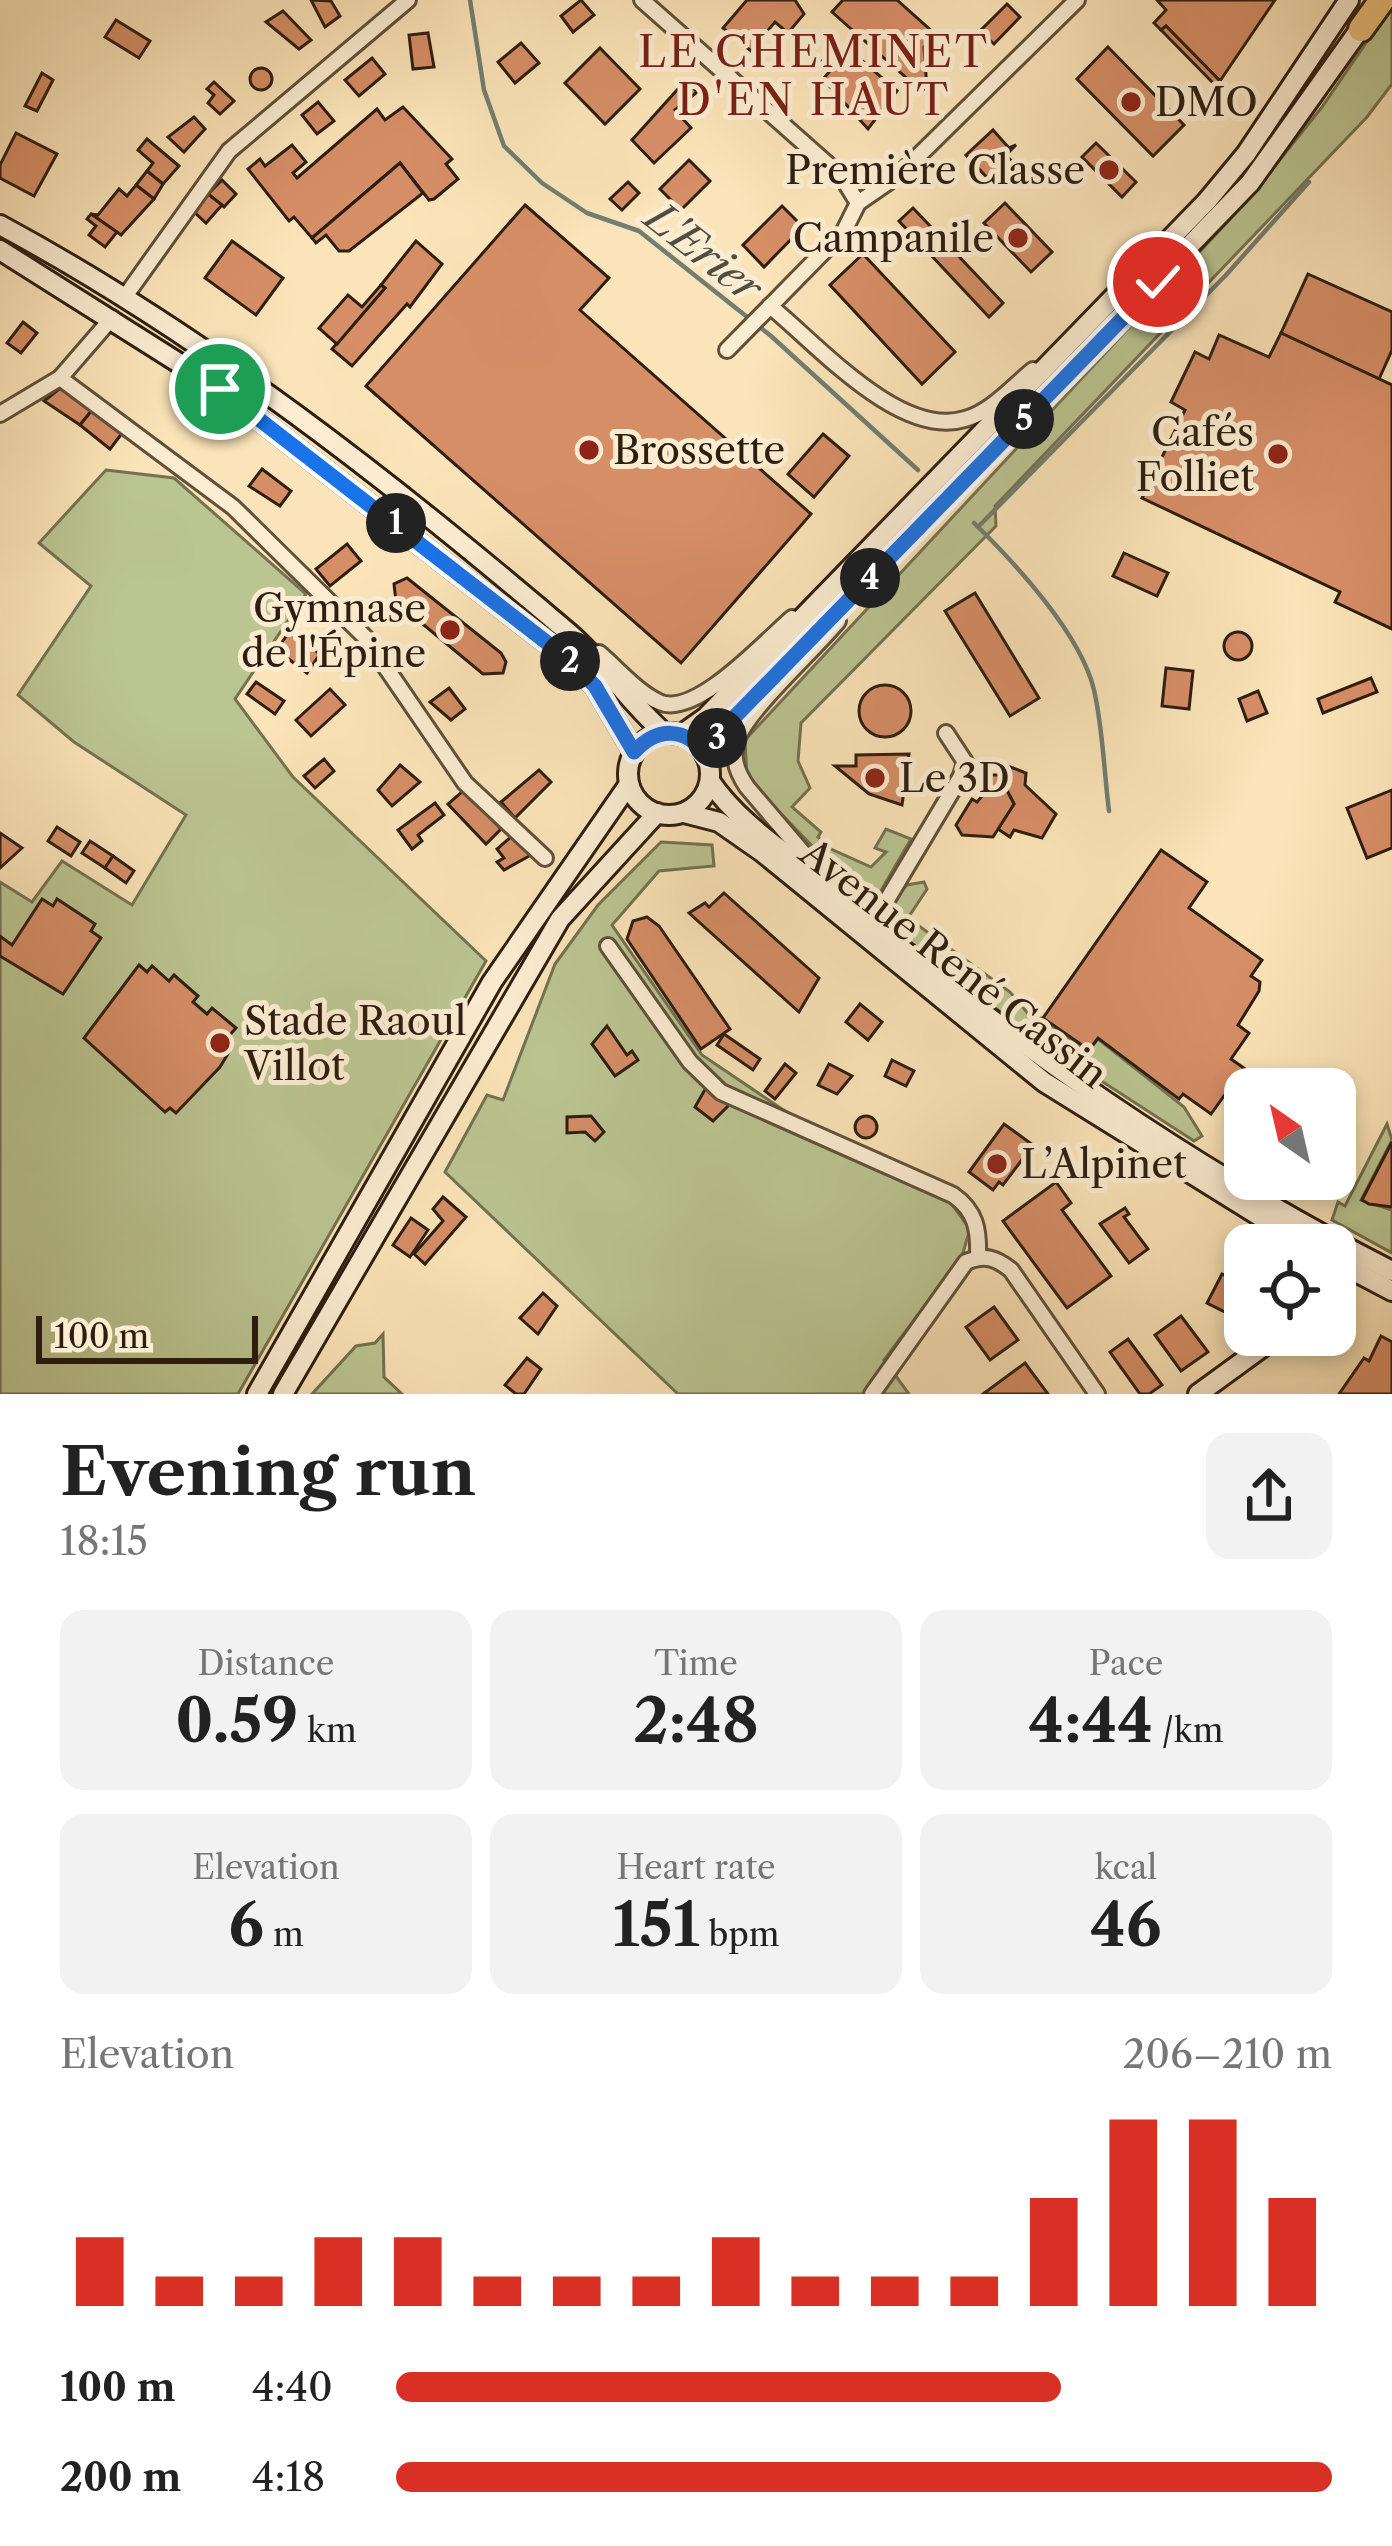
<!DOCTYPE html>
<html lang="en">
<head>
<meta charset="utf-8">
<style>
  body { margin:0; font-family:"Libre Caslon Text",serif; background:#f2f2f2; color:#222; height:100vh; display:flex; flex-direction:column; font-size:45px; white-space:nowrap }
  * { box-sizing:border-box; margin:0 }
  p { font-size:39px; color:#767676 }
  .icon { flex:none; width:66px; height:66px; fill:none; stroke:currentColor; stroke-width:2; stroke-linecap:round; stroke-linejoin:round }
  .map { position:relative; height:1394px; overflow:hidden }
  .sheet { display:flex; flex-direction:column; background:#fff; flex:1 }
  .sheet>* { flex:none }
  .needle { width:78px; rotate:326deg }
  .tools { position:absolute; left:1224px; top:1068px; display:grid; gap:24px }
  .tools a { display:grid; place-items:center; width:132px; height:132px; border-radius:24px; background:#fff; box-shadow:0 6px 18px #0003; font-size:60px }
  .scale { position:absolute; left:36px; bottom:30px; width:222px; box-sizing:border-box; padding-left:12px; border:6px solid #2d1e10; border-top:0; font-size:33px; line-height:42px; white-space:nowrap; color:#2d1e10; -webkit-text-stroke:9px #fcedd2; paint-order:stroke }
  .pin { position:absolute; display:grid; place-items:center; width:102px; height:102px; color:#fff; margin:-51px; border:6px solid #fff; border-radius:50%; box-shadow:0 3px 12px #0007 }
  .km { position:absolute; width:60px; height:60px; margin:-30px; border-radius:50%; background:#222; color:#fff; font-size:33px; line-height:60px; text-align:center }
  .round { display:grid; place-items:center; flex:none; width:126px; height:126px; border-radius:24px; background:#f2f2f2 }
  .overview { display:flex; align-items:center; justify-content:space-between; height:204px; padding:0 60px }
  h1 { font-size:66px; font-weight:700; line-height:90px }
  .stats { display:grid; grid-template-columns:repeat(3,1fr); gap:18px; height:204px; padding:12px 60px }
  .stats div { display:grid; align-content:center; border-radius:24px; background:#f2f2f2; text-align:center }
  .stats b { font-size:60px; font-weight:700 }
  .stats small { font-size:33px; font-weight:400 }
  .stats p { font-size:33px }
  .chart { height:336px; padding:24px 60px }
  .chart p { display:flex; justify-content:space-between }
  .chart svg { width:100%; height:216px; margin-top:12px; stroke:#d93025; stroke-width:6 }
  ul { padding:0 60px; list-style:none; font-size:39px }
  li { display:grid; grid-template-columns:192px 144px 1fr; align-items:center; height:90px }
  li i { height:30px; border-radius:15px; background:#d93025 }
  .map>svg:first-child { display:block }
  .green { fill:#bbc592; stroke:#747251; stroke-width:3 }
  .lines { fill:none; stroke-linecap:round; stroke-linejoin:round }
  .stream { stroke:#717e71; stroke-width:4.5 }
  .building { fill:#d68e67; stroke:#2d1e10; stroke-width:3 }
  .street-casing { stroke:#60503a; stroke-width:20 }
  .secondary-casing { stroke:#2d1e10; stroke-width:24 }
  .highway-casing { stroke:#2d1e10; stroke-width:30 }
  .street { stroke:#fcedd2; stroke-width:14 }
  .secondary { stroke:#fcedd2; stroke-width:18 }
  .highway { stroke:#eec27c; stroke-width:24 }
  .route-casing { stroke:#fff; stroke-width:24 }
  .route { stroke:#1a73e8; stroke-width:15 }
  .poi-dot { fill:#8f2418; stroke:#fcedd2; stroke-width:4.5 }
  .labels { text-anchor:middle; stroke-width:10; stroke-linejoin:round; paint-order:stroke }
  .poi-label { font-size:39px; fill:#2d1e10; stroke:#fcedd2; text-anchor:start }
  .street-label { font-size:39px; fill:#2d1e10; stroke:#fcedd2 }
  .neighbourhood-label { font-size:42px; letter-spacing:3px; fill:#7a1f14; stroke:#fcedd2 }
  .water-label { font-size:42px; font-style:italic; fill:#4f4e40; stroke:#fcedd2 }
</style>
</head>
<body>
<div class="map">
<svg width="1392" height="1394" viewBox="0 0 1392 1394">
  <rect width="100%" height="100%" fill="#fbe4b9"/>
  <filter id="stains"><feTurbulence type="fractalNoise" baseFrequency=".00167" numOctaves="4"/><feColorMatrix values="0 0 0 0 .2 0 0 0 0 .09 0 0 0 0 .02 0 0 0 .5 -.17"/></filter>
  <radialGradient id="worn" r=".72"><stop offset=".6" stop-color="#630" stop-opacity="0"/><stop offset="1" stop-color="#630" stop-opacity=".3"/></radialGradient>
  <!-- green -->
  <g class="green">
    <polygon points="1392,5 1392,84 1367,117 995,506 996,526 801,723 798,761 810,788 792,807 821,832 818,837 831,849 871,867 886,852 875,848 886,829 911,839 879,894 860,895 747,779 745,740 1246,202 1322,107"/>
    <polygon points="106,470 174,478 306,594 235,699 293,777 486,961 238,1394 0,1394 0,882 32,902 62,861 132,905 186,815 74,742 18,695 91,586 39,543"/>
    <polygon points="661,842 712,845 714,866 659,871 612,925 702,1055 782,1109 951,1203 970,1229 962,1256 884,1360 909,1394 678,1394 445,1172 487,1095 503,1100 555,964 598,905"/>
    <path d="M924,882l3,7 -19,29 102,74 25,30 6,-4 47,33 10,-12 86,68 18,29 -8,5 -162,-105 -132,-101c-11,-17 -8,-36 7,-50z"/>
    <polygon points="1387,1124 1392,1140 1361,1200 1392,1210 1392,1253 1332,1220 1338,1202 1345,1206"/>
    <polygon points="383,1334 384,1377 402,1394 312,1394 356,1346 375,1343"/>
  </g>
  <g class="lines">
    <!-- stream -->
    <g class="stream">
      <polyline points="470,0 484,90 504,146 542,183 587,213 639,231 771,336 918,470"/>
      <path d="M974,523c40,39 107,111 120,167 9,39 10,82 15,121"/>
      <polyline points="978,527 1226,275 1309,182"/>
    </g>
  </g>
  <!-- building -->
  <g class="building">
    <polygon points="311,0 331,1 340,16 325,27"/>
    <polygon points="581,0 594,15 573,32 561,16"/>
    <polygon points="747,0 795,0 804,14 788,33 775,22 751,51 723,28"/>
    <polygon points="843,0 897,0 935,34 924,47 927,89 919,89 832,12"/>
    <polygon points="1157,0 1275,0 1220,81 1166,26 1161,30 1154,23 1166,10"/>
    <polygon points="1007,4 1020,17 994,44 980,31"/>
    <polygon points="283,11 311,40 299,49 266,22"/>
    <polygon points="116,20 150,41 139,58 105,37"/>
    <polygon points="1166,26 1220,81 1217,87 1161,30"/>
    <polygon points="428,33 434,67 413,69 409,35"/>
    <polygon points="521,43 539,63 515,83 498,62"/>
    <polygon points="836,45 845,53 849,49 897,91 868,129 823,79 830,71 820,63"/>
    <polygon points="1108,47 1184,125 1153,156 1077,79"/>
    <polygon points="600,48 640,89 605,124 565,83"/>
    <polygon points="372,58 385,74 359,96 345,80"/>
    <circle cx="261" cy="79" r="11"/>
    <polygon points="42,73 53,80 37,111 25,106"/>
    <polygon points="686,80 697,92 675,110 691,128 654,163 632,140"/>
    <polygon points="214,82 234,101 220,114 208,103 214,95 207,89"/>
    <polygon points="318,102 334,121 317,134 302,115"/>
    <polygon points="403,107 452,159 446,164 458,179 434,199 429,200 400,163 312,238 294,217 289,221 248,169 260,159 265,166 292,145 306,162 293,173 297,178 377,109 385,120"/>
    <polygon points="194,117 205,129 184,152 168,137"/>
    <polygon points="993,130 1009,148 1016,145 1006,155 1015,165 994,185 966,155"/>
    <polygon points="16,133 57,154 34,196 0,178 0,165"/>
    <polygon points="147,139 179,166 163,184 147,171 153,163 138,150"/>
    <polygon points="1096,143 1136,182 1122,197 1082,157"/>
    <polygon points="689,160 710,181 681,210 660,189"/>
    <polygon points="400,163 423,193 349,251 339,251 326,235 316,243 312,238"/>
    <polygon points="147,171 163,184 154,199 136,185"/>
    <polygon points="222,180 236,194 224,207 208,194"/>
    <polygon points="628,182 639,193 622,210 610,199"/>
    <polygon points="136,185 154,199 121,235 91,214 98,215 119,189 127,196"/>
    <polygon points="208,194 222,205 206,223 193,211"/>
    <polygon points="1005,203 1052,252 1031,272 984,223"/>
    <polygon points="525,205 609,278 580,310 811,514 681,663 366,386"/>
    <polygon points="782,206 803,227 764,267 743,245"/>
    <polygon points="913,208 1003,303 989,317 899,221"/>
    <polygon points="91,214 117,232 105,247 89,235 96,226 87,219"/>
    <polygon points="232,241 283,278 256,315 205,278"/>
    <polygon points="416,241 442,264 410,307 407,304 352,366 332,349 385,288 381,285"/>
    <polygon points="863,254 955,352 922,384 830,285"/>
    <polygon points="1308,274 1392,312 1392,350 1379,379 1281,333"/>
    <polygon points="381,285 385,288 337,344 319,328 348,295 362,307"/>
    <polygon points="23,322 37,333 21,353 7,343"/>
    <polygon points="1281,333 1392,385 1392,629 1335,602 1340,592 1142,498 1185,410 1171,402 1195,352 1209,359 1219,335 1269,357"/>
    <polygon points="63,386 93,409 80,425 44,401"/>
    <polygon points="93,409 123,432 110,449 80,425"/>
    <polygon points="823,434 849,456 814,497 788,474"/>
    <polygon points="262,469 291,491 280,506 249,486"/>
    <polygon points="347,544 361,561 330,586 316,569"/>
    <polygon points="1124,553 1168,573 1157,596 1113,576"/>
    <polygon points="407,578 501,653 506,662 503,673 483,674 396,602 394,584"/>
    <polygon points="975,593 1039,698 1010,716 945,611"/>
    <polygon points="289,632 320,654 307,673 286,657 281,664 272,657"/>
    <circle cx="1238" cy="646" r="14"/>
    <polygon points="1166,668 1193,671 1189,709 1162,706"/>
    <polygon points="1371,678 1377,692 1323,713 1318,699"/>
    <polygon points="256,682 284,701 275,714 247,694"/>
    <circle cx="885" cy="711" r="26"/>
    <polygon points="449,688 465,709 451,720 430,702"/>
    <polygon points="330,689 345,705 311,736 296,720"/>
    <polygon points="1258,691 1267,713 1247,721 1239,699"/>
    <polygon points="909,754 902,805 869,794 835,766 856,766 856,755"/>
    <polygon points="324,759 334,771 315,788 304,776"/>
    <polygon points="400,765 420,782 392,806 378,790"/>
    <polygon points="1005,765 1026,773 1025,785 1056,814 1042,838 1014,830 1010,837 998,829 1014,804 999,775"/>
    <polygon points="539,770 551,782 515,818 501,802"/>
    <polygon points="988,775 999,775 1014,804 993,837 962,835 956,825 972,799 977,802 982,796 977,792"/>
    <polygon points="464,790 501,829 486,844 448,804"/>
    <polygon points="1392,790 1392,848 1367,858 1347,808"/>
    <polygon points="435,803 444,815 418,835 422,841 412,849 398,830"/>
    <polygon points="57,827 80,842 71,856 48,841"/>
    <polygon points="0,833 22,848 0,868"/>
    <polygon points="512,836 531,855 504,870 497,862 504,858 497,849"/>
    <polygon points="90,841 113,856 105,868 82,853"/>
    <polygon points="1161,850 1207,882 1189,908 1262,960 1251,976 1260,982 1259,991 1238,1025 1249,1033 1231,1059 1244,1068 1211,1114 1183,1094 1179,1099 1098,1038 1089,1050 1043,1018"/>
    <polygon points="113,856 134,871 126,883 105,868"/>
    <polygon points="724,893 819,978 799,1012 689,913 705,903 709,907"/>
    <polygon points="42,899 53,906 57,899 95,924 91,931 101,938 63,994 0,956 0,936 12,945"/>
    <polygon points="647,917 659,926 730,1029 701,1049 627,939 633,921"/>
    <polygon points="139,965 147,972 152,966 169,981 174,975 198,996 193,1002 207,1014 212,1008 236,1028 221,1045 229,1052 220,1067 176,1113 170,1108 165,1112 84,1038"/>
    <polygon points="860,1004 882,1022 868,1040 846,1022"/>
    <polygon points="607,1026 627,1055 632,1051 638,1060 615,1076 592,1044"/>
    <polygon points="724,1034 760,1059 753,1070 717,1045"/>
    <polygon points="892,1060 914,1071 906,1086 885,1076"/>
    <polygon points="785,1064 796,1073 775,1099 765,1091"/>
    <polygon points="829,1064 852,1076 837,1094 818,1085"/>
    <polygon points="707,1086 729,1105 713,1121 695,1107"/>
    <circle cx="866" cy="1127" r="11"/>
    <polygon points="591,1116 604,1132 595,1141 585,1132 567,1133 567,1117"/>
    <polygon points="1004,1124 1033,1145 1003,1185 999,1182 993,1190 969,1172"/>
    <polygon points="1392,1142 1392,1207 1369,1204 1362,1200"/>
    <polygon points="1056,1182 1071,1203 1062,1210 1111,1276 1067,1308 1003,1221"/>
    <polygon points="443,1197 466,1217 425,1264 414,1254 443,1221 433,1209"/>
    <polygon points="1125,1208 1129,1214 1124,1217 1148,1249 1129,1263 1100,1224"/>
    <polygon points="411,1218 428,1230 410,1257 393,1245"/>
    <polygon points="1222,1274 1245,1285 1245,1322 1207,1303"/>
    <polygon points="543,1293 557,1306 538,1334 520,1318"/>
    <polygon points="994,1307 1018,1340 990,1360 966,1327"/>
    <polygon points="1181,1316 1208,1352 1181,1371 1155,1335"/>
    <polygon points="1381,1336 1392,1342 1392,1394 1339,1394 1364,1358 1369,1361"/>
    <polygon points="1128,1339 1162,1385 1149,1394 1140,1394 1110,1352"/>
    <polygon points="527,1358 541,1369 524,1394 516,1394 505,1385"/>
    <polygon points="1025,1363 1048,1394 983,1394"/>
  </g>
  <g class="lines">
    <!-- street casing -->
    <g class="street-casing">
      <g id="street">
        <polyline points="642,0 842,177 858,203 844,231 727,350"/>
        <polyline points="858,203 900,174 1077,0"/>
        <polyline points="124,298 229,151 408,0"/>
        <path d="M770,306c48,39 130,133 195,113 26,-7 48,-33 68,-49"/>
        <polyline points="60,378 233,507 365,637 465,783 545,858"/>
        <polyline points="0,414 60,378 112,318"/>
        <path d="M599,653c18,15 38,39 60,49 36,17 106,-61 133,-84"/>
        <path d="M828,882l-81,-95c-11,-16 -17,-33 -8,-52 14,-30 75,-85 99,-114"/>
        <polyline points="869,930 961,776 965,762 946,733"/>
        <path d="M608,946l82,116 31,30 232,103c23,16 26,35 25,62"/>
        <path d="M872,1394l94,-132c19,-8 30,-4 45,8l86,124"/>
      </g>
    </g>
    <!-- secondary casing -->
    <g class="secondary-casing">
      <g id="secondary">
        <path d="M0,225c204,110 393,258 569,408 35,30 60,69 94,99"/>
        <polyline points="0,250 220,389 568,659 595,686 634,752"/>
        <circle cx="669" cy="774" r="41"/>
        <polyline points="682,734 706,717 1207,201 1246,154 1349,0"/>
        <polyline points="707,756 722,730 1250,183 1367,19"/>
        <path d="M710,781c30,45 82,75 123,110 171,148 357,277 559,380"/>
        <polyline points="684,813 719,822 762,852 1044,1082 1306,1245"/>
        <polyline points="1335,1261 1392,1291"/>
        <polyline points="1335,1289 1356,1265"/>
        <polyline points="257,1394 492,982 629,784"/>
        <polyline points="283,1394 560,919 657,813"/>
        <polyline points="1198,1394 1279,1335"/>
      </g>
    </g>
    <!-- highway casing -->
    <g class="highway-casing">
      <polyline id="highway" points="1361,29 1382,0"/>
    </g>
    <!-- street -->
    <use href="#street" class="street"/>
    <!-- secondary -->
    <use href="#secondary" class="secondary"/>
    <!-- highway -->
    <use href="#highway" class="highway"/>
  </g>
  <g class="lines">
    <!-- route casing -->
    <g class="route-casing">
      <path id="route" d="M220,389l348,270 27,27 39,66c24,-26 52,-25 73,4l15,-26 436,-448"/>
    </g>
    <!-- route -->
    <use href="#route" class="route"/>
  </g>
  <!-- markers -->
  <g class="poi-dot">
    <circle cx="1131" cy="102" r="12"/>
    <circle cx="1109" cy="170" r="12"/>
    <circle cx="1018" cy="238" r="12"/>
    <circle cx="589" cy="450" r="12"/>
    <circle cx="1278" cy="454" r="12"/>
    <circle cx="450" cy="630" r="12"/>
    <circle cx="875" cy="778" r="12"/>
    <circle cx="220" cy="1043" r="12"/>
    <circle cx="997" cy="1164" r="12"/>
  </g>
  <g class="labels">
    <!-- poi labels -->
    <g class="poi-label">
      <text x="1155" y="116">DMO</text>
      <text x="1085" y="184" text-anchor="end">Première Classe</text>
      <text x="994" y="252" text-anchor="end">Campanile</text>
      <text x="1254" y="446" text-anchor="end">Cafés<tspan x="1254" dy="45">Folliet</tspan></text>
      <text x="613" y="464">Brossette</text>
      <text x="426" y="622" text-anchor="end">Gymnase<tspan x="426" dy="45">de l'Épine</tspan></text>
      <text x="899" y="792">Le 3D</text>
      <text x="244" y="1035">Stade Raoul<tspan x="244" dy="45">Villot</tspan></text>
      <text x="1021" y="1178">L’Alpinet</text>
    </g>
    <!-- street labels -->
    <g class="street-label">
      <text transform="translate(954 963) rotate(38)" y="14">Avenue René Cassin</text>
    </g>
    <!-- neighbourhood labels -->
    <g class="neighbourhood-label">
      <text x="814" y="67">LE CHEMINET<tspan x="814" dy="48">D'EN HAUT</tspan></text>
    </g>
    <!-- water labels -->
    <g class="water-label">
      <text transform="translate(704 252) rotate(38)" y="15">L'Erier</text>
    </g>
  </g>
  <rect width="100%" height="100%" filter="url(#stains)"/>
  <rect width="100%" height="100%" fill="url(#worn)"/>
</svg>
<div class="tools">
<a><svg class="needle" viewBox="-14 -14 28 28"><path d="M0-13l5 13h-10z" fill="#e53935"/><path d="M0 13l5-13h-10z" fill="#767676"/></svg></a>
<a><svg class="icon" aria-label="locate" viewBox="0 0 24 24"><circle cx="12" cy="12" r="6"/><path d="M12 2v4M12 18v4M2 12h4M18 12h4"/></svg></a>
</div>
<div class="scale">100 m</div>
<div class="pin" style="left:220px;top:389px;background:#1e9e55"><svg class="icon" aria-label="arrive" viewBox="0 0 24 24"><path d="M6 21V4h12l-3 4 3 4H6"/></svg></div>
<div class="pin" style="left:1158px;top:282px;background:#d93025"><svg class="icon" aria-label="check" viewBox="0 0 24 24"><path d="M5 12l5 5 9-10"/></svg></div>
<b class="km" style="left:396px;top:523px">1</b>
<b class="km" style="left:570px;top:661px">2</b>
<b class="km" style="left:717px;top:738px">3</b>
<b class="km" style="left:870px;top:578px">4</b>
<b class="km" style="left:1024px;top:419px">5</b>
</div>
<section class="sheet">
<div class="overview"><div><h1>Evening run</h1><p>18:15</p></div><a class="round"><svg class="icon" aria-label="share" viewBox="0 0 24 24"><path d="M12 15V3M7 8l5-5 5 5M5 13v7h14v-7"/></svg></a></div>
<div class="stats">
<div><p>Distance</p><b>0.59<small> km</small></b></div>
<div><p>Time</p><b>2:48</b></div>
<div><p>Pace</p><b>4:44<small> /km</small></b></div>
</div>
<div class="stats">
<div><p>Elevation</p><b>6<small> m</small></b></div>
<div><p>Heart rate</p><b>151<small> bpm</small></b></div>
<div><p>kcal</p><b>46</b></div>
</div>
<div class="chart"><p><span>Elevation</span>206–210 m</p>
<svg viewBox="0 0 160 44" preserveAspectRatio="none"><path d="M5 44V30M15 44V38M25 44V38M35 44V30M45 44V30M55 44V38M65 44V38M75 44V38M85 44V30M95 44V38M105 44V38M115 44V38M125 44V22M135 44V6M145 44V6M155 44V22"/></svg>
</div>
<ul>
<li><b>100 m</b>4:40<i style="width:71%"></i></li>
<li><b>200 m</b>4:18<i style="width:100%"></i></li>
</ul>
</section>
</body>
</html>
